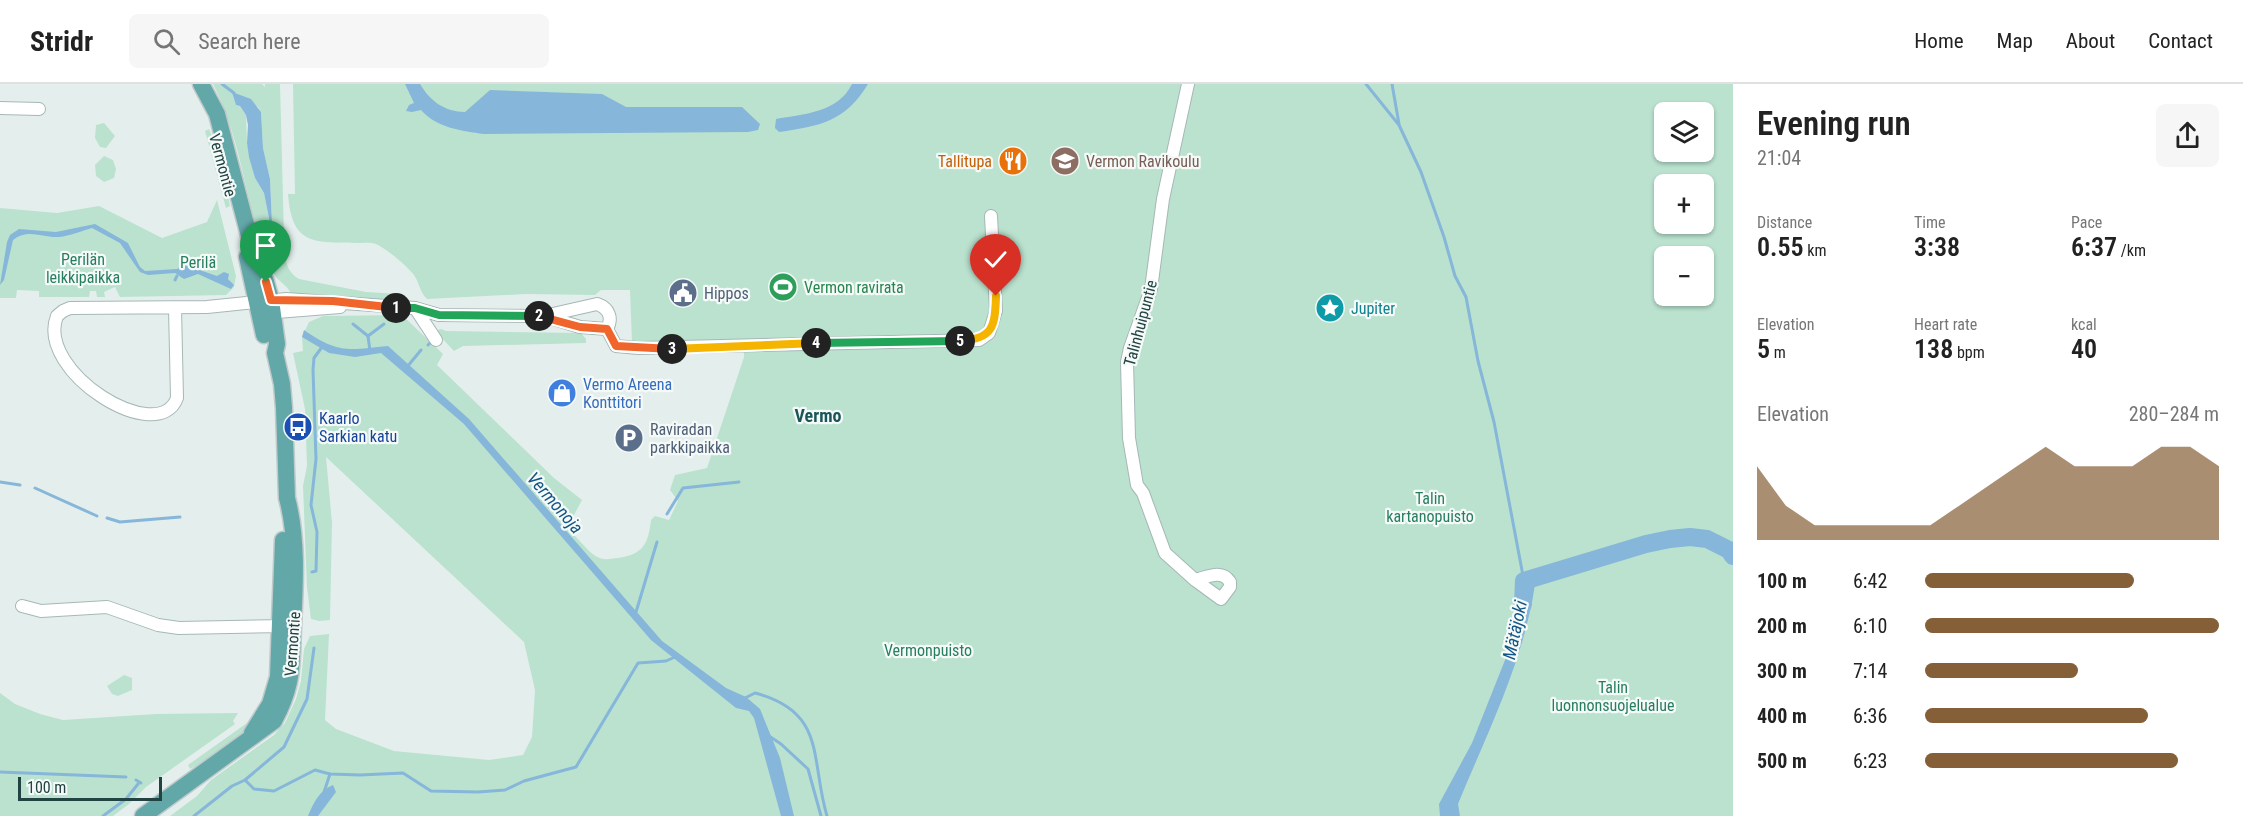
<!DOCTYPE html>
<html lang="en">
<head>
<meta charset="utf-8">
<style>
  body { margin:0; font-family:"Roboto Condensed",sans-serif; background:#f6f6f6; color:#222; height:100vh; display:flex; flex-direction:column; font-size:22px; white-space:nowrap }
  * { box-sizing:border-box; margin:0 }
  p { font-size:20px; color:#767676 }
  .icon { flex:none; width:33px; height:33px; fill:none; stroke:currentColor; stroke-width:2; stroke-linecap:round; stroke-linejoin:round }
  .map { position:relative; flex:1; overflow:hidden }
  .sheet { display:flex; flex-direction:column; background:#fff; width:510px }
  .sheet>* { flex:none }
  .controls { position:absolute; left:1654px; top:18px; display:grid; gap:12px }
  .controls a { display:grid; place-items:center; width:60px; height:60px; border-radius:9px; background:#fff; box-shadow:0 2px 4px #0004; font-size:30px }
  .scale { position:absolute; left:18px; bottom:15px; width:144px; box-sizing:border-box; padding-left:6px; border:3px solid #214342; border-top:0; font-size:16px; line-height:21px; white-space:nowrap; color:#214342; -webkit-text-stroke:4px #f5faf9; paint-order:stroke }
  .pin { position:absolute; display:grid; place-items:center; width:51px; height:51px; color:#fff; margin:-62px -26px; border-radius:50% 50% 50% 0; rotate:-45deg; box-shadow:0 0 6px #0007 }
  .pin .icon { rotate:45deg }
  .km { position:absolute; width:30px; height:30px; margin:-15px; border-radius:50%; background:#222; color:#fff; font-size:16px; line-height:30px; text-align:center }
  .round { display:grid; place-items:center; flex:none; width:63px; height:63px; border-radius:9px; background:#f6f6f6 }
  .head { display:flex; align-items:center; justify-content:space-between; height:102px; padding:0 24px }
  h1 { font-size:33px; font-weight:600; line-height:45px }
  .stats { display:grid; grid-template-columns:repeat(3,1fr); gap:9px; height:102px; padding:6px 24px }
  .stats div { display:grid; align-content:center }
  .stats b { font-size:26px; font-weight:600 }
  .stats small { font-size:16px; font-weight:400 }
  .stats p { font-size:16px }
  .chart { height:168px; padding:12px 24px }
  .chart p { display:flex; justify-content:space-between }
  .chart svg { width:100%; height:108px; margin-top:6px; fill:#855f37; opacity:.7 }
  ul { padding:0 24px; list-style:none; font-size:20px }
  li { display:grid; grid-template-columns:96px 72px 1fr; align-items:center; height:45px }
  li i { height:15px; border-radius:8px; background:#855f37 }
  header { display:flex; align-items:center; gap:36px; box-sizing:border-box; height:84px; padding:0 30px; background:#fff; border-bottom:2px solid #e0e0e0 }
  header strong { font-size:28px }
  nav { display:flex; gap:33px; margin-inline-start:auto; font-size:21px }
  .search { width:420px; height:54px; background:#f6f6f6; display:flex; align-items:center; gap:15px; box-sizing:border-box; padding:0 21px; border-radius:9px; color:#767676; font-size:22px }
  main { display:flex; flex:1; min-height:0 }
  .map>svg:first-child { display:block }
  .green { fill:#bae2cf; fill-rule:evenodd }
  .water { fill:#86b6d9 }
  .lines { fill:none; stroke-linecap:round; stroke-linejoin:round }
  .stream { stroke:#86b6d9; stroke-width:3 }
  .river { stroke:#86b6d9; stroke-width:18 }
  .minor-casing { stroke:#a6b8b6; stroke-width:14 }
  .major-casing { stroke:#c1caca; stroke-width:19 }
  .minor { stroke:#fff; stroke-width:12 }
  .major { stroke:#63a8a9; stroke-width:16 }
  .split-1-casing { stroke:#fff; stroke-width:12 }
  .split-2-casing { stroke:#fff; stroke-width:12 }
  .split-3-casing { stroke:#fff; stroke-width:12 }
  .split-4-casing { stroke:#fff; stroke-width:12 }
  .split-5-casing { stroke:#fff; stroke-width:12 }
  .split-6-casing { stroke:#fff; stroke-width:12 }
  .split-1 { stroke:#f0652b; stroke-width:8 }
  .split-2 { stroke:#22a559; stroke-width:8 }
  .split-3 { stroke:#f0652b; stroke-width:8 }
  .split-4 { stroke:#f5b400; stroke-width:8 }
  .split-5 { stroke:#22a559; stroke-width:8 }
  .split-6 { stroke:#f5b400; stroke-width:8 }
  .labels { text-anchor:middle; stroke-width:4.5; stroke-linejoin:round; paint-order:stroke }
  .food-label { font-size:16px; fill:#c56008; stroke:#f5faf9; text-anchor:end }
  .education-label { font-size:16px; fill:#785e54; stroke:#f5faf9; text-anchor:start }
  .street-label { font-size:16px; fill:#214342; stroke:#f5faf9 }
  .park-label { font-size:16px; fill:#267e5f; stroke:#f5faf9 }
  .leisure-label { font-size:16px; fill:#27864d; stroke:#f5faf9; text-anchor:start }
  .service-label { font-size:16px; fill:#4e5e75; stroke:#f5faf9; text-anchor:start }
  .culture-label { font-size:16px; fill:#0d838f; stroke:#f5faf9; text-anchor:start }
  .shop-label { font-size:16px; fill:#366cbe; stroke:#f5faf9; text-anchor:start }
  .transit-label { font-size:16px; fill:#164399; stroke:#f5faf9; text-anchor:start }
  .neighbourhood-label { font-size:18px; font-weight:bold; fill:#1a5657; stroke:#f5faf9 }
  .water-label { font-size:18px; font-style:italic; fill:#135586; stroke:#f5faf9 }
</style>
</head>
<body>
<header>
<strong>Stridr</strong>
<div class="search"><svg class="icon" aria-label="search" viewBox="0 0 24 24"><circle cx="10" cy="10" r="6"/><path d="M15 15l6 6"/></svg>Search here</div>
<nav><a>Home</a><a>Map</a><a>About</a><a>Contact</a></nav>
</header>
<main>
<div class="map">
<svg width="1733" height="732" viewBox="0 0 1733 732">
  <rect width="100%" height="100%" fill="#e4efed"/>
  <!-- green -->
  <g class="green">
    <path d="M213,0h49l3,3v-3h15l4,152c1,16 -1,34 15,43l67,13 34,2 -2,6 -107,-6c-3,-8 -10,-11 -15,-17 -7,-10 -12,-22 -15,-34 -17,-53 -22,-109 -48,-159zM234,11l24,12 3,5 2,36 7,31 2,44 6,30 -6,5 -3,-40 -5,-25 -9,-15 -8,-35 -1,-28 -6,-9 -4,-1z"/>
    <path d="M293,0h1440v732h-1563l27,-20 14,-16 63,-45 11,-12 11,-24 5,-18 3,-32 6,-13 19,-2 -4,86 11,9 58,22 95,9 34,-5 9,-18 3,-47 -11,-48 -198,-185 6,66 -2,97 -11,1 -8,-2 -4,-32 -4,-101 4,-20 -2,-57 -12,-56 10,-2 -1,-14 7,-15 14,-6 79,-1 41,39 -6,11 117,113 28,22 -15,28c8,7 20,22 27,27 8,6 15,4 24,3 25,-4 30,-13 33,-38l4,-4 14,4 9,-19 -8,-11 5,-15 32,-7 37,-111v-16l-112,2 -2,-53h-29l-6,5 -69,-1 -99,5c-8,-8 -7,-15 -13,-24 -8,-10 -25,-24 -36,-30 -5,-3 -12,-2 -18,-2 -45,-1 -68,4 -72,-49h7zM1665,28h39v40h-39zM1665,100h39v40h-39zM1665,172h39v40h-39z"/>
    <polygon points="104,39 115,52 106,64 100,63 95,54 96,41"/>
    <polygon points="209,45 219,69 230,122 226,124 205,47"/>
    <polygon points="104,72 113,76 116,85 114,94 104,98 96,92 95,81"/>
    <polygon points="217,116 236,192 234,203 226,211 120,213 115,203 104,208 105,213 97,213 96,207 90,207 89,213 39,213 39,207 17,206 16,214 0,214 0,124 57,129 99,122 162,154 207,138"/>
    <polygon points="441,245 446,247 581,249 586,255 586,259 463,262 454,267 438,250 438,246"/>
    <polygon points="124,591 132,594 132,606 118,612 112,610 107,602"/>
    <polygon points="273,600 246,648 215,672 190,685 188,681 247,639"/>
    <polygon points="0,609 15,620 40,630 63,636 156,630 238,629 233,637 235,640 146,703 129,720 113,732 0,732"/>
  </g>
  <!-- water -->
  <g class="water">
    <path d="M405,0h15c10,17 25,28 45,28l25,-22 112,4 24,13h116l18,17 -2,6 -10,2 -264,2c-22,-3 -47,-6 -63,-24l-9,2 -6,-1 3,-6 5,-2z"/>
    <path d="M852,0h16c-23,38 -48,42 -89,48l-4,-4 1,-9c27,-5 62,-6 76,-35z"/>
    <polygon points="232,8 251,15 261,28 263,64 270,95 272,139 278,169 273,175 269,134 264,109 255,94 249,73 247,59 248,41 246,31 240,22 236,21"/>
    <path d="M95,140l33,19 12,24 5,4 32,-2 8,-4 32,11 7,-4 5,2 -1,5 6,6 -3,4 -33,-15 -14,5 -9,-6 -27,2 -8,-3 -20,-29 -28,-15c-11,3 -22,8 -33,9 -18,1 -30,-9 -46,3l-9,40 -4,5 7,-43 3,-7 9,-6 37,3z"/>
    <path d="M304,246c34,24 45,20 84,16l81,73 193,222 64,47 20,9 14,12 20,49 14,58h-13l-27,-98 -5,-7 -13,-3 -85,-68 -187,-216 -83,-71 -26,4 -26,-4 -27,-16z"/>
    <path d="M1524,497l11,3c-11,77 -48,149 -77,220l2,12h-20l-1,-12 33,-61 37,-93 8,-67z"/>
    <path d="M333,701l3,7 -18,24h-10c5,-13 12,-26 25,-31z"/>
  </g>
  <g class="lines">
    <!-- stream -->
    <g class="stream">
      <polyline points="222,0 234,9"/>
      <polyline points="1366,0 1399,41 1421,88 1444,153 1455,192 1466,213 1478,277 1494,338 1524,497"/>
      <polyline points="1392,0 1399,40"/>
      <polyline points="175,196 177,192"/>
      <polyline points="353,240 368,252 370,267"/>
      <polyline points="368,252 384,240"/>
      <polyline points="428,261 430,259"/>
      <polyline points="407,283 421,266"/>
      <polyline points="0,398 20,401"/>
      <polyline points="35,404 97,432"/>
      <polyline points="667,430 683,404 739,398"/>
      <polyline points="107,434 120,438 180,433"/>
      <polyline points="312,488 316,487 317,448 311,421 316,375 313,286 314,274 322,263"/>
      <polyline points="636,528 657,458"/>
      <path d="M745,614l10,-5c72,19 55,66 72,123"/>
      <polyline points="769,652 781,660 808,685 821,732"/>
      <polyline points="0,688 126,693"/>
      <polyline points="136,696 141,699"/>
      <polyline points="245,696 254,705 274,707 315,686 330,690 360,691 403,689 431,707 478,708 505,706 524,697 576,683 638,579 666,577 675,573"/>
      <polyline points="324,708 330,690"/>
      <polyline points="103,732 126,715 138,700"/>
      <polyline points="194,732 232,702 245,696 284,663 307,615 314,564"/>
    </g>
    <!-- river -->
    <polyline class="river" points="1523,520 1524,497 1646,460 1670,455 1690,453 1707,455 1729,466 1733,472"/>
    <!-- minor casing -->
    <g class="minor-casing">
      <g id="minor">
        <path d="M1188,0l-25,115 -12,90 -21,59 -3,14 2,76 8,47 6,8 22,60 30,27 26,19 9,-12v-5c-8,-13 -23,-5 -35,-2"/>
        <polyline points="0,24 39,25"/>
        <path d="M175,224l2,90c-18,50 -142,-26 -120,-82l6,-5 7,-3 137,-1 79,-8 129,9 24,7 105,1 53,-12c12,4 16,14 10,25l9,17 22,2 341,-8 10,-7 7,-22 -5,-95"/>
        <polyline points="415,224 436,256"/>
        <polyline points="264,229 340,223"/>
        <polyline points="544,232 580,243 607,245"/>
        <polyline points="22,522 41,527 107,523 158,541 179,544 286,542"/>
      </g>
    </g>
    <!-- major casing -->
    <g class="major-casing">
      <g id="major">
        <polyline points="247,173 264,251"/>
        <polyline points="252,649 270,620 278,593 283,456"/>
        <path d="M143,732l131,-95c7,-13 12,-25 15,-39 4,-18 3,-37 4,-55 2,-42 5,-88 -6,-129l-3,-90 -2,-24 -7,-31 2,-9 -6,-44 -5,-18 -13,-31 -36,-137 -16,-30"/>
      </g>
    </g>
    <!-- minor -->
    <use href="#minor" class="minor"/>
    <!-- major -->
    <use href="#major" class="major"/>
  </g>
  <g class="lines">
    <!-- split-1 casing -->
    <g class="split-1-casing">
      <polyline id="split-1" points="266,198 271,216 333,217 396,224"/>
    </g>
    <!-- split-2 casing -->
    <g class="split-2-casing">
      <polyline id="split-2" points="396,224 415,224 439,231 539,232"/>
    </g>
    <!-- split-3 casing -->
    <g class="split-3-casing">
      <polyline id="split-3" points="539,232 580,243 607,245 616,262 672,265"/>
    </g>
    <!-- split-4 casing -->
    <g class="split-4-casing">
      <polyline id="split-4" points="672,265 816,259"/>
    </g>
    <!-- split-5 casing -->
    <g class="split-5-casing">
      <polyline id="split-5" points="816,259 960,257"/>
    </g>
    <!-- split-6 casing -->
    <g class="split-6-casing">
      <path id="split-6" d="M960,257c33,-2 35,-14 36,-45"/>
    </g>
    <!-- split-1 -->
    <use href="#split-1" class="split-1"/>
    <!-- split-2 -->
    <use href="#split-2" class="split-2"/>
    <!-- split-3 -->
    <use href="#split-3" class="split-3"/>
    <!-- split-4 -->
    <use href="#split-4" class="split-4"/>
    <!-- split-5 -->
    <use href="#split-5" class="split-5"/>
    <!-- split-6 -->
    <use href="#split-6" class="split-6"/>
  </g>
  <!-- icons -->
  <defs>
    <g id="restaurant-disc" transform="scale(1.5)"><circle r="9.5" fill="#e8710a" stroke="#f5faf9"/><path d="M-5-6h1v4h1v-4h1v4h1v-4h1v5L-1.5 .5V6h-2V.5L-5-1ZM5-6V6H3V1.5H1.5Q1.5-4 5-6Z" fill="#fff"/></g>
    <g id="school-disc" transform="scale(1.5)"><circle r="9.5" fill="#8d6e63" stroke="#f5faf9"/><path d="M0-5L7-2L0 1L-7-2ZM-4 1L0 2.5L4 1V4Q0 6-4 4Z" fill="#fff"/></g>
    <g id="stadium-disc" transform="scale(1.5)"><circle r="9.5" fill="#2e9e5b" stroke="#f5faf9"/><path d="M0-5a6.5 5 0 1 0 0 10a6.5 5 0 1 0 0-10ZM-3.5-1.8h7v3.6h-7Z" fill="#fff"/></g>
    <g id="civic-disc" transform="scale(1.5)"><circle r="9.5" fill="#5c6f8a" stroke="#f5faf9"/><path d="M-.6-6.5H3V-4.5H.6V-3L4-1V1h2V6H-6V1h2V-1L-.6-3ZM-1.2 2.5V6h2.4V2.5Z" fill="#fff"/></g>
    <g id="sight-disc" transform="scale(1.5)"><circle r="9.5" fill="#0f9aa8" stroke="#f5faf9"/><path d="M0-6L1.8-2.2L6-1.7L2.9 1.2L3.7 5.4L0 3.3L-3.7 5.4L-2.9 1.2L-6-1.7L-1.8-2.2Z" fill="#fff"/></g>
    <g id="shop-disc" transform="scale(1.5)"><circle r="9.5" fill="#3f7fe0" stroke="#f5faf9"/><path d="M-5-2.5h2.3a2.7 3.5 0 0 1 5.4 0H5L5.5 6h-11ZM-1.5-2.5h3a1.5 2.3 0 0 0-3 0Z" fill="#fff"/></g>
    <g id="bus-disc" transform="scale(1.5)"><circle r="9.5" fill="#1a4fb4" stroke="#f5faf9"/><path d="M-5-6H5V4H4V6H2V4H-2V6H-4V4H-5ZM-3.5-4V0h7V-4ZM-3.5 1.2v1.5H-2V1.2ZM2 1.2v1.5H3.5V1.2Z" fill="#fff"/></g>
    <g id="parking-disc" transform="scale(1.5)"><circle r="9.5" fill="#5c6f8a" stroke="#f5faf9"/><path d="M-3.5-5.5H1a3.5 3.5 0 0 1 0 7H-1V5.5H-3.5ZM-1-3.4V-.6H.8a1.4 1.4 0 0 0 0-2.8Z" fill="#fff"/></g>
  </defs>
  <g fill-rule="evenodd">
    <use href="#restaurant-disc" x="1013" y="77"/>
    <use href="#school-disc" x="1065" y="77"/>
    <use href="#stadium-disc" x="783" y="203"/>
    <use href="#civic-disc" x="683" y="209"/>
    <use href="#sight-disc" x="1330" y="224"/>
    <use href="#shop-disc" x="562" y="309"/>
    <use href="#bus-disc" x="298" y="343"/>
    <use href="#parking-disc" x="629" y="354"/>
  </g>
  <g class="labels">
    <!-- food labels -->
    <g class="food-label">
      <text x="992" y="83">Tallitupa</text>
    </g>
    <!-- education labels -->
    <g class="education-label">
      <text x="1086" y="83">Vermon Ravikoulu</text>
    </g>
    <!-- street labels -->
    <g class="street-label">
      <text transform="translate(223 81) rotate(75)" y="6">Vermontie</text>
      <text transform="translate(1140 239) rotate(-75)" y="6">Talinhuipuntie</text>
      <text transform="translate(292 560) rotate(-86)" y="6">Vermontie</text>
    </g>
    <!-- park labels -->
    <g class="park-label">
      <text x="83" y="181">Perilän<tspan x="83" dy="18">leikkipaikka</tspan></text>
      <text x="198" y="184">Perilä</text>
      <text x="1430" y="420">Talin<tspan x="1430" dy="18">kartanopuisto</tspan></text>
      <text x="928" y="572">Vermonpuisto</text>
      <text x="1613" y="609">Talin<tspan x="1613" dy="18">luonnonsuojelualue</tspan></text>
    </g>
    <!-- leisure labels -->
    <g class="leisure-label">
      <text x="804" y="209">Vermon ravirata</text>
    </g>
    <!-- service labels -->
    <g class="service-label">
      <text x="704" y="215">Hippos</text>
      <text x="650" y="351">Raviradan<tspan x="650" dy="18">parkkipaikka</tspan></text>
    </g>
    <!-- culture labels -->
    <g class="culture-label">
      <text x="1351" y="230">Jupiter</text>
    </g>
    <!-- shop labels -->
    <g class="shop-label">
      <text x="583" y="306">Vermo Areena<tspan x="583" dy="18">Konttitori</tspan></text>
    </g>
    <!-- transit labels -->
    <g class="transit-label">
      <text x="319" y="340">Kaarlo<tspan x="319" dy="18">Sarkian katu</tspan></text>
    </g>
    <!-- neighbourhood labels -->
    <g class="neighbourhood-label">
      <text x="818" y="338">Vermo</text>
    </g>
    <!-- water labels -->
    <g class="water-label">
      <text transform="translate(555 419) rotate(49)" y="6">Vermonoja</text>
      <text transform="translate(1515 546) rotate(-78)" y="6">Mätäjoki</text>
    </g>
  </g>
</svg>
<div class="controls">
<a><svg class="icon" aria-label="layers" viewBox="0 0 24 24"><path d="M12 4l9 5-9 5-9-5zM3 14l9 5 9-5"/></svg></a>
<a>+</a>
<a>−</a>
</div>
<div class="scale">100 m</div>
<div class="pin" style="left:266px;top:198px;background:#1e9e55"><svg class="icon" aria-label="arrive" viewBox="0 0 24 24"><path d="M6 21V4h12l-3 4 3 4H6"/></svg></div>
<div class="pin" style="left:996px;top:212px;background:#d93025"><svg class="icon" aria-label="check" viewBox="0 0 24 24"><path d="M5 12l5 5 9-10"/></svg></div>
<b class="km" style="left:396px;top:224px">1</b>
<b class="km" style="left:539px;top:232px">2</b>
<b class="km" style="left:672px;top:265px">3</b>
<b class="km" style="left:816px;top:259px">4</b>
<b class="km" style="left:960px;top:257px">5</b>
</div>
<section class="sheet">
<div class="head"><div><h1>Evening run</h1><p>21:04</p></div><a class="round"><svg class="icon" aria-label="share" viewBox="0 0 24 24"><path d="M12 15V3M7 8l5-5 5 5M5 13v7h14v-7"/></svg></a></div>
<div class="stats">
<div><p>Distance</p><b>0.55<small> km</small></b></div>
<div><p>Time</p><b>3:38</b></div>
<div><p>Pace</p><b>6:37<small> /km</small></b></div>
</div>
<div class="stats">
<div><p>Elevation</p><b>5<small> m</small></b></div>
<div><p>Heart rate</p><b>138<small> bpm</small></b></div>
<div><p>kcal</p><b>40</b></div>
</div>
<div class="chart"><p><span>Elevation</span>280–284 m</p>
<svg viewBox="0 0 160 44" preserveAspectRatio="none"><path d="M0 44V14L10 30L20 38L30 38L40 38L50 38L60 38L70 30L80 22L90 14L100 6L110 14L120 14L130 14L140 6L150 6L160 14V44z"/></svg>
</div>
<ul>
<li><b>100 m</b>6:42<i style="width:71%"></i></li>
<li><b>200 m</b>6:10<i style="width:100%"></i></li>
<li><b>300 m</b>7:14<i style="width:52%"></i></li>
<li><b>400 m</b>6:36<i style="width:76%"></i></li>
<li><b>500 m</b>6:23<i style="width:86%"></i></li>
</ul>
</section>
</main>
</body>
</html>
